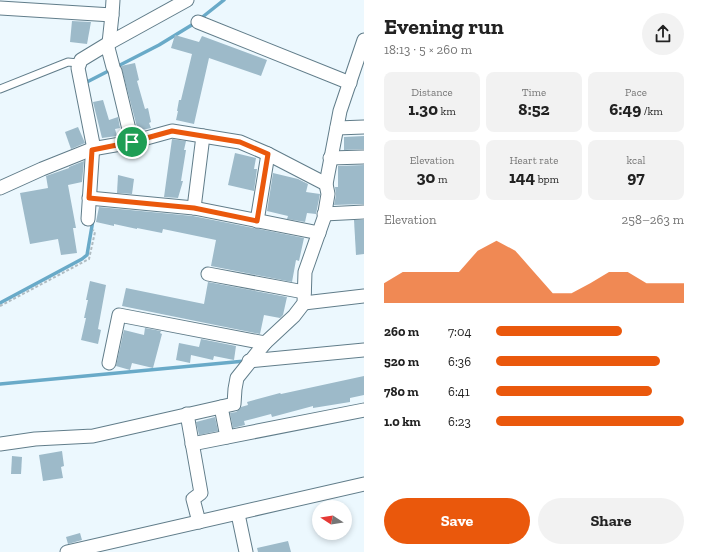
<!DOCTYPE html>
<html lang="en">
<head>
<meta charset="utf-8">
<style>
  body { margin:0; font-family:"Zilla Slab",serif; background:#f2f2f2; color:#222; height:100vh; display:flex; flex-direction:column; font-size:15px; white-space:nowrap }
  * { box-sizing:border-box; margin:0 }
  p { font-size:13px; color:#767676 }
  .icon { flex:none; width:22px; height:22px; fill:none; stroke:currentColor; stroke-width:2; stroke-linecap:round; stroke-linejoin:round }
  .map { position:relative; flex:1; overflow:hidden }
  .panel { display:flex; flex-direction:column; background:#fff; width:340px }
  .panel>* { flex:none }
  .needle { width:26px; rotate:282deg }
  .fabs { position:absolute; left:312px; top:500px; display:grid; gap:8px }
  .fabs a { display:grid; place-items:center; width:40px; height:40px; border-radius:50%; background:#fff; box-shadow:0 2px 6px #0003; font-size:20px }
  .pin { position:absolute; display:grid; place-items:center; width:34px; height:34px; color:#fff; margin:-17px; border:2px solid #fff; border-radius:50%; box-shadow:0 1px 4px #0007 }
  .round { display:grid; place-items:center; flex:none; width:42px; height:42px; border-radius:21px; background:#f2f2f2 }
  .headline { display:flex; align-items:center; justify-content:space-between; height:68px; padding:0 20px }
  h1 { font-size:22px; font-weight:700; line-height:30px }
  .metrics { display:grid; grid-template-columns:repeat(3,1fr); gap:6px; height:68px; padding:4px 20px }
  .metrics div { display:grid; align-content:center; border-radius:8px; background:#f2f2f2; text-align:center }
  .metrics b { font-size:17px; font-weight:700 }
  .metrics small { font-size:11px; font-weight:400 }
  .metrics p { font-size:11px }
  .chart { height:112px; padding:8px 20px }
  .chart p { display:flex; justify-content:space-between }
  .chart svg { width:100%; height:72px; margin-top:4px; fill:#ea580c; opacity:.7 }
  .cta { display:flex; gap:8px; margin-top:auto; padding:8px 20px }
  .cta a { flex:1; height:46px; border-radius:24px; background:#ea580c; color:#fff; font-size:16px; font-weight:700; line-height:46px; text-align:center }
  .cta a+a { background:#f2f2f2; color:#222 }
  ul { padding:0 20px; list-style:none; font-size:13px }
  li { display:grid; grid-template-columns:64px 48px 1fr; align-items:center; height:30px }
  li i { height:10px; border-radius:5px; background:#ea580c }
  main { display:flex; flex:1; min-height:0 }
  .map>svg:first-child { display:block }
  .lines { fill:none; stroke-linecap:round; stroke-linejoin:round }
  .stream { stroke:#69aac8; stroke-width:3.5 }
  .building { fill:#9dbac9 }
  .lane-casing { stroke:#617d8a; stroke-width:9 }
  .street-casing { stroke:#617d8a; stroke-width:15 }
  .path { stroke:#b0bcc2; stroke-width:2; stroke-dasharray:3 2; stroke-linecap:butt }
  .lane { stroke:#fff; stroke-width:7 }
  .street { stroke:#fff; stroke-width:13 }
  .route-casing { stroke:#fff; stroke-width:8 }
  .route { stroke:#ea580c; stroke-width:5 }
</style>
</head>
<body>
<main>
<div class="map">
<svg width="364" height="552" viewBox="0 0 364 552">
  <rect width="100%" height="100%" fill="#ecf8fe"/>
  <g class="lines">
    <!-- stream -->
    <g class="stream">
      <polyline points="200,19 224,0"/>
      <polyline points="85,83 159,45 195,23"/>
      <polyline points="0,303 82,259 87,255 93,220"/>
      <polyline points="0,384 245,361"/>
    </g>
  </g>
  <!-- building -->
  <g class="building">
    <polygon points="72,21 91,22 87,44 70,42"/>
    <polygon points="175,35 199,42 202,36 267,60 261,76 209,58 194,124 176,120 178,111 177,111 179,100 181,100 192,54 171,48"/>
    <polygon points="135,63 139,80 137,81 145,109 148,108 151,122 149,123 151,128 138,131 121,66"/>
    <polygon points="103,100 109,120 118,117 120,128 115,129 117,136 102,138 93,102"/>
    <polygon points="78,127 85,143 71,149 65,132"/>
    <polygon points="364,136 364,149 344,150 344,137"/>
    <polygon points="172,139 186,141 184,150 186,150 181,181 183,181 178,198 164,197"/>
    <polygon points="235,153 256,158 254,169 257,169 254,191 228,185"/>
    <polygon points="84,161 82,182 68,185 76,228 73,228 77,253 61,255 58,239 30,244 20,193 48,188 46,176 69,168 69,167"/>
    <polygon points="364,165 364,204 334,205 336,195 335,187 338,187 338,166"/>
    <polygon points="273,173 298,179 308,184 306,192 320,194 316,214 307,213 305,222 287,219 288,216 267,211"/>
    <polygon points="118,175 134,179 132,194 117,193"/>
    <polygon points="99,207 193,216 304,238 299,261 296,260 292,282 211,266 216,240 163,229 162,233 137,228 137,229 114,224 114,226 96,222"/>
    <polygon points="354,220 364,220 364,254 356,255"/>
    <polygon points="90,281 106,285 98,329 101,330 98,344 81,340 86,318 84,318 88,300 86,300"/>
    <polygon points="208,282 287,297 283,315 280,318 264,315 260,334 122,306 126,288 204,304"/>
    <polygon points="145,328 161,331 160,333 162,334 153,368 132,363 130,370 116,366 124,330 144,335"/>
    <polygon points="201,339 236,346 234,360 214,356 213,360 191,355 190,363 176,360 179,343 199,347"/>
    <polygon points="364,376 364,395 350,398 350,402 313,408 313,406 272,417 271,414 244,421 245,425 233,428 230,413 236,412 241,407 248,405 247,402 280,393 281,394"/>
    <polygon points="215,417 218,431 199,435 196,422"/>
    <polygon points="62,451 64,466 61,467 63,478 43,481 39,455"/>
    <polygon points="12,456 22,457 21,474 11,474"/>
    <polygon points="80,533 82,540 68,544 66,537"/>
    <polygon points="288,541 291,552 258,552 257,548"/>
  </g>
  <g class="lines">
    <!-- lane casing -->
    <g class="lane-casing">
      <polyline id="lane" points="0,89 68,62 78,63"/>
    </g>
    <!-- street casing -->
    <g class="street-casing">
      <g id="street">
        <polyline points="0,8 112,15 113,0"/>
        <polyline points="198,22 350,83"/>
        <polyline points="109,43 187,0"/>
        <polyline points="109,43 112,15"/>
        <polyline points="115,71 132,142"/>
        <polyline points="337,128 364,127"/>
        <polyline points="330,158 364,157"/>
        <polyline points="0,188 42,169 92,149 132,142 172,131 240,142 268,154 326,184"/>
        <polyline points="89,198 194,208 319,233"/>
        <polyline points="194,208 203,136"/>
        <polyline points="324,214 364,212"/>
        <polyline points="88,219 93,144 78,68 81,60 109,43 108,48 113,67"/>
        <polyline points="257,221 268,154"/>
        <polyline points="208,274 304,292"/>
        <polyline points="304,303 364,296"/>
        <polyline points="249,361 364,350"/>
        <polyline points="109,363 119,315 265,343"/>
        <polyline points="221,407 227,437"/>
        <polyline points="187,414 201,493 193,499 199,522"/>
        <polyline points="0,444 35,439 93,436 234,404 235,389 237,378 265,343 294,316 304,303 305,272 324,218 328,194 326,184 340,111 364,40"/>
        <polyline points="192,444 364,410"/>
        <polyline points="238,514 246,552"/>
        <polyline points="67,552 364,484"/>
      </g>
    </g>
    <!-- path -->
    <polyline class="path" points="0,306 89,259 95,232 93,230"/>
    <!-- lane -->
    <use href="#lane" class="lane"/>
    <!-- street -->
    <use href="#street" class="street"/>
  </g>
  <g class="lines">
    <!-- route casing -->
    <g class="route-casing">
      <polygon id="route" points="172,131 240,142 268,154 257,221 194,208 89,198 92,150 132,142"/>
    </g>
    <!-- route -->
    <use href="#route" class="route"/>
  </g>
</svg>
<div class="fabs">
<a><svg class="needle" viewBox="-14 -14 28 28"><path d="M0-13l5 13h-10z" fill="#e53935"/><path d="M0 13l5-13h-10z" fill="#767676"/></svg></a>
</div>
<div class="pin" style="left:132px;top:142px;background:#1e9e55"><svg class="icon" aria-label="arrive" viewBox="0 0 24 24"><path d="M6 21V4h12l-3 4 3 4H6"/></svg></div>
</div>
<section class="panel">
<div class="headline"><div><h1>Evening run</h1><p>18:13 · 5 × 260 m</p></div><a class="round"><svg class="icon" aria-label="share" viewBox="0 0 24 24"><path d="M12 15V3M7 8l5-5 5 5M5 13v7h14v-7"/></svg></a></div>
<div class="metrics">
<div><p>Distance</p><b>1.30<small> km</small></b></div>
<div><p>Time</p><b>8:52</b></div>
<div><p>Pace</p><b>6:49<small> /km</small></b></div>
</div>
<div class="metrics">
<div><p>Elevation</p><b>30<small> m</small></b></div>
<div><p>Heart rate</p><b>144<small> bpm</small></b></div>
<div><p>kcal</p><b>97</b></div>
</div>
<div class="chart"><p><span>Elevation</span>258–263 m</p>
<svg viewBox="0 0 160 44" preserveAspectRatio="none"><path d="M0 44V32L10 25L20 25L30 25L40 25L50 12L60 6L70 12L80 25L90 38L100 38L110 32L120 25L130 25L140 32L150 32L160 32V44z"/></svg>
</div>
<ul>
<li><b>260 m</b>7:04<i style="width:67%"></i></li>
<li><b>520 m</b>6:36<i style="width:87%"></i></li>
<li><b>780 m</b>6:41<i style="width:83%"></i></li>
<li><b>1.0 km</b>6:23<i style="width:100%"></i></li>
</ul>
<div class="cta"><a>Save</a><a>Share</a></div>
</section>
</main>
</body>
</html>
